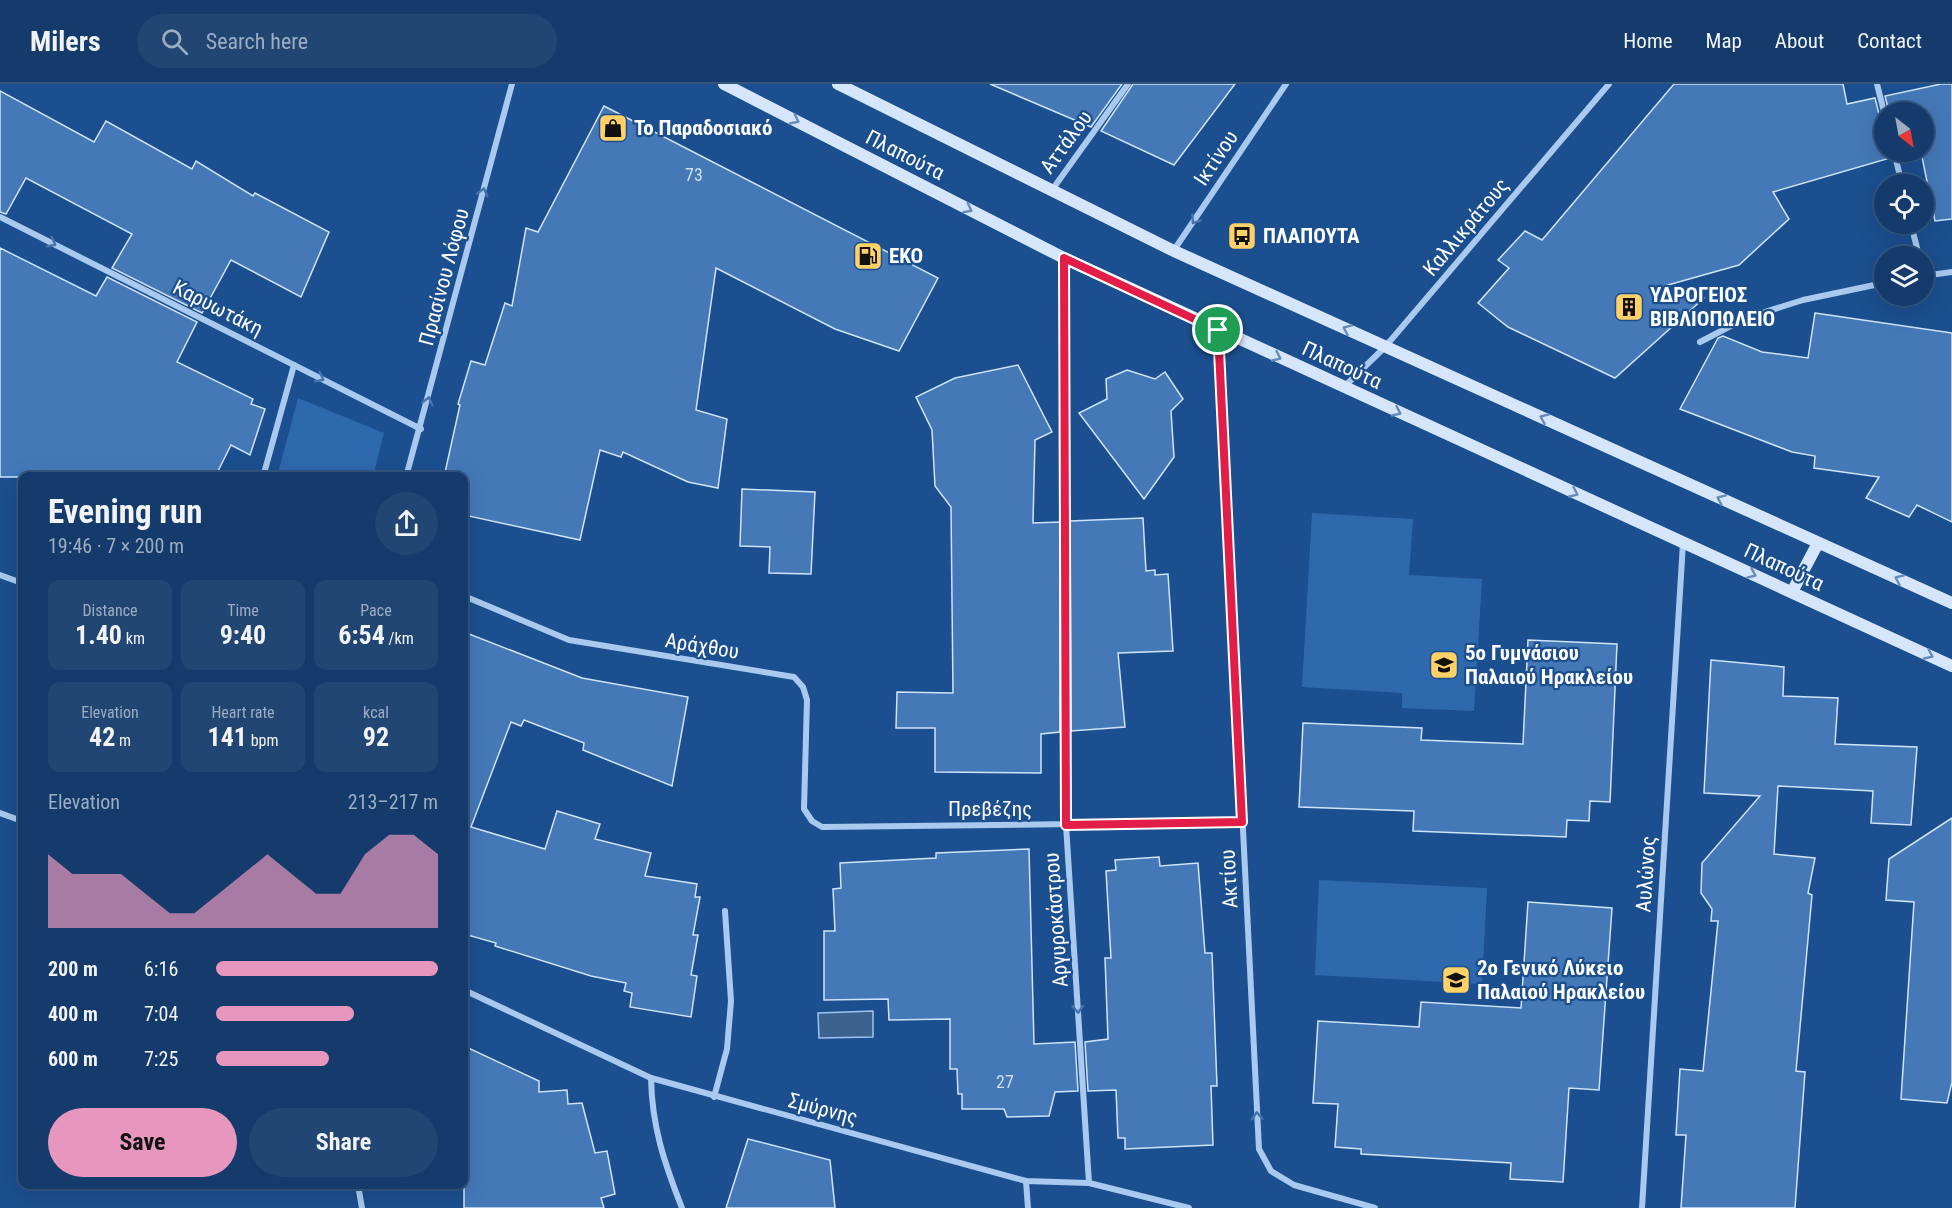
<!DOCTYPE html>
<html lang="en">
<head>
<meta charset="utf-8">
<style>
  body { margin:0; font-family:"Roboto Condensed",sans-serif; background:#214673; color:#f1f3f6; height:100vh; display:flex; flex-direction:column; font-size:22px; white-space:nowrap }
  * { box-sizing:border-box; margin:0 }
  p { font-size:20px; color:#9dadc1 }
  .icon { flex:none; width:33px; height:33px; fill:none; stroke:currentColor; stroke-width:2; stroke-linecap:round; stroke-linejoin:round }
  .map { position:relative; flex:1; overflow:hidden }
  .side { position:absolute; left:18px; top:388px; width:450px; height:717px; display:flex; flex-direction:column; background:#143b6b; border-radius:12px; box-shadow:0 6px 24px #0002,0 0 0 2px #33557e }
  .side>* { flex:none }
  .needle { width:39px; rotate:149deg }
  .fabs { position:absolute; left:1874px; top:18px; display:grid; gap:12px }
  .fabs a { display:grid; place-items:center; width:60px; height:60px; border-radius:50%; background:#143b6b; box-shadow:0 6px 24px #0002,0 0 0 2px #33557e; font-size:30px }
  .pin { position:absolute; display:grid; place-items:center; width:51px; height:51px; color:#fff; margin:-26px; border:3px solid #fff; border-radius:50%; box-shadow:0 2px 6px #0007 }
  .round { display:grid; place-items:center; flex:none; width:63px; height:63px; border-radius:32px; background:#214673 }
  .overview { display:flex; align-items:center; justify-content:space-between; height:102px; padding:0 30px }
  h1 { font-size:33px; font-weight:700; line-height:45px }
  .stats { display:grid; grid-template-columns:repeat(3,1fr); gap:9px; height:102px; padding:6px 30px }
  .stats div { display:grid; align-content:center; border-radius:12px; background:#214673; text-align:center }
  .stats b { font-size:26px; font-weight:700 }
  .stats small { font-size:16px; font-weight:400 }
  .stats p { font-size:16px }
  .chart { height:168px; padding:12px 30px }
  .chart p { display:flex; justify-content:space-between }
  .chart svg { width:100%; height:108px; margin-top:6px; fill:#e797bd; opacity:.7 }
  .primary-button { display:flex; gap:12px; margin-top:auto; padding:12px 30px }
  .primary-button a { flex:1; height:69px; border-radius:36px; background:#e797bd; color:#111; font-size:24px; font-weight:700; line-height:69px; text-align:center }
  .primary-button a+a { background:#214673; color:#f1f3f6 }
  ul { padding:0 30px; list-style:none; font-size:20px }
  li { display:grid; grid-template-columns:96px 72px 1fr; align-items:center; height:45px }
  li i { height:15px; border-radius:8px; background:#e797bd }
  header { display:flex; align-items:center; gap:36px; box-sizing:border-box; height:84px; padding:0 30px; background:#143b6b; border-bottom:2px solid #33557e }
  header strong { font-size:28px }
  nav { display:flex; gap:33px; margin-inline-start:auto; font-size:21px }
  .search { width:420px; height:54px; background:#214673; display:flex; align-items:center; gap:15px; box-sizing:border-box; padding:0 21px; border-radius:33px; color:#9dadc1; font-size:22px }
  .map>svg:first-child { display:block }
  .green { fill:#2e69ad }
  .water { fill:#3c6290; stroke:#9cc4f0; stroke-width:1.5 }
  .building { fill:#4478b7; stroke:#cfe3fa; stroke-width:1.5 }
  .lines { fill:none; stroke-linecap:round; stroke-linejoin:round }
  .minor { stroke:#a9c9ee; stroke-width:6 }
  .secondary { stroke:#d6e6fa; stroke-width:12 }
  .oneway { stroke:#668bba }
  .oneway2 { stroke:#4674ac }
  .route-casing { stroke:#fff; stroke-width:12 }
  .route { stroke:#e11d48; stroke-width:8 }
  .labels { text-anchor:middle; stroke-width:4.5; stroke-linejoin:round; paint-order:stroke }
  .number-label { font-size:18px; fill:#d0dded }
  .poi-label { font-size:21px; font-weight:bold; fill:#fff; stroke:#1b4f8f; text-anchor:start }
  .street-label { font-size:21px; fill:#fff; stroke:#1b4f8f }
</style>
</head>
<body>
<header>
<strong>Milers</strong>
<div class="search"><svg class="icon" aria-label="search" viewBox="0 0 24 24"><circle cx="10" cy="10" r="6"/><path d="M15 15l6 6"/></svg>Search here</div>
<nav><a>Home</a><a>Map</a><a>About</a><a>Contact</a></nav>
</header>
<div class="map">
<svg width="1952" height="1124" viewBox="0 0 1952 1124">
  <rect width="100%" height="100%" fill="#1b4f8f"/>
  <!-- green -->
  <g class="green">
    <polygon points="298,314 384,349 373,393 277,393"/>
    <polygon points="1312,429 1413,435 1409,491 1482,495 1474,627 1402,624 1402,609 1302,603"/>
    <polygon points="1319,796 1487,804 1482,900 1315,891"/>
  </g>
  <!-- water -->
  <polygon class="water" points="873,927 873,953 819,954 818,929"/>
  <!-- building -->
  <g class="building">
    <polygon points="990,0 1122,0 1091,43"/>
    <polygon points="1133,0 1235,0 1174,81 1101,47"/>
    <polygon points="1674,0 1843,0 1847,20 1875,14 1879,30 1884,33 1884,68 1889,68 1890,74 1773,108 1789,135 1739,181 1650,206 1704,214 1615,294 1508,243 1478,219 1509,184 1498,176 1525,147 1542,156"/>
    <polygon points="1941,0 1952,0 1952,135 1935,137 1921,68 1923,68 1923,28 1889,28 1885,12"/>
    <polygon points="0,7 94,58 106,37 192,85 196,77 253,112 255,109 329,148 301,213 231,176 202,229 112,184 132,150 26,94 6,130 0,128"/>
    <polygon points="604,22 938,194 899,267 835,245 716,184 696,326 727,335 718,404 688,398 623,368 621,373 600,366 580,456 464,431 464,393 444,393 460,321 458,320 471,277 485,281 505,219 512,222 526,144 538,148"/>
    <polygon points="0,164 96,212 107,193 197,238 177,278 253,315 251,320 265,325 250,371 231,361 215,393 0,393"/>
    <polygon points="1815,229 1952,249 1952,438 1917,421 1909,433 1866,414 1879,393 1814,384 1815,372 1792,368 1680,325 1718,254 1723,252 1762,268 1808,274"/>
    <polygon points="1018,281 1052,348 1035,356 1033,439 1060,438 1060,648 1041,650 1041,689 935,688 935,644 896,644 897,608 953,609 951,423 935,402 932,346 916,313 955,294"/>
    <polygon points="1127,286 1155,295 1165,288 1183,315 1171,327 1174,373 1144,415 1079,329 1107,315 1106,295"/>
    <polygon points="742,405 815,408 811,490 769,489 770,463 740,462"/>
    <polygon points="1143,434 1146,487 1155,486 1155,491 1168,490 1173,567 1118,569 1125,643 1071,647 1070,437"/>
    <polygon points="464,548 582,594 688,613 672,702 583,666 584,659 524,636 521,642 511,638 471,743 545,765 557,727 600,740 595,755 651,769 645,792 697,800 695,813 700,813 693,851 698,851 691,891 697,892 691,933 630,923 632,909 624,907 626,899 591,892 495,862 496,859 464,850"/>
    <polygon points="1528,556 1617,560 1610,718 1590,717 1589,737 1567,736 1566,753 1413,747 1414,727 1299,723 1303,639 1422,644 1421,656 1523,660"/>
    <polygon points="1711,576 1784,583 1783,612 1838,614 1835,660 1917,663 1911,741 1871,739 1873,707 1778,702 1774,770 1815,774 1808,809 1812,811 1796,987 1805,988 1795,1124 1681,1124 1686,1051 1676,1051 1680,985 1703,987 1718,837 1711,837 1712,825 1701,809 1702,779 1760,712 1704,709"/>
    <polygon points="1952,734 1952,998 1947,1019 1901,1015 1914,818 1886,816 1889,775"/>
    <polygon points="1029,765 1034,960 1075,958 1078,1007 1055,1008 1049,1032 1007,1033 1004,1025 962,1025 962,1010 958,1010 957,985 950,985 950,935 889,936 888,915 824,916 824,847 835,847 833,805 841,804 840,779 936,774 936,769"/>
    <polygon points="1159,773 1160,782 1198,779 1205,869 1212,869 1217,1002 1211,1002 1213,1061 1125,1065 1125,1054 1118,1054 1116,1006 1088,1007 1085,958 1108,955 1105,874 1111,874 1106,787 1116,786 1115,776"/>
    <polygon points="1528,818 1612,824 1599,1006 1569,1004 1563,1098 1510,1095 1511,1079 1361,1070 1361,1065 1335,1063 1338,1020 1313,1019 1318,937 1419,943 1421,918 1521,924"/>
    <polygon points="464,962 539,997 539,1008 567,1006 568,1020 582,1019 595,1069 607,1067 615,1110 601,1114 604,1124 464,1124"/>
    <polygon points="748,1055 830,1076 835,1124 726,1124"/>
  </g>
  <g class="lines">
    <!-- minor -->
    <g class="minor">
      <polyline points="1877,0 1884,28"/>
      <polyline points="1894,68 1902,100"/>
      <polyline points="1052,106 1128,0"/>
      <polyline points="0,133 421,345"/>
      <polyline points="1911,140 1919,172"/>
      <polyline points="1174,166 1286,0"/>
      <polyline points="1064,175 1066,741 1089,1099"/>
      <polyline points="1923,192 1952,188"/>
      <polyline points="1218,246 1259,1065 1271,1087 1294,1101 1375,1124"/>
      <polyline points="1700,258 1746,234 1803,216 1884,199"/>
      <polyline points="1345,302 1385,263 1609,0"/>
      <polyline points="263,393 294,281"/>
      <polyline points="406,393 512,0"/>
      <polyline points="0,491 22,499"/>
      <polyline points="464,512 569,556 794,593 803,603 807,616 804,725 812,737 822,743 1242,738"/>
      <polyline points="0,729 22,737"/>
      <polyline points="464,906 651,994 1026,1097 1089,1099 1189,1124"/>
      <path d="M651,994c1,49 13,84 31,130"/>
      <polyline points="714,1013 727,965 731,917 725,827"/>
      <polyline points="1026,1097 1028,1124"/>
      <polyline points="358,1101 362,1124"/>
      <polyline points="1642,1124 1683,459"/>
    </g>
    <!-- secondary -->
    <g class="secondary">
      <polyline points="724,0 1064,174 1952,582"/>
      <polyline points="838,0 1174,167 1952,519"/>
      <polyline points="1792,508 1818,459"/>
    </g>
  </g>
  <!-- one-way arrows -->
  <defs><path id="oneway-chevron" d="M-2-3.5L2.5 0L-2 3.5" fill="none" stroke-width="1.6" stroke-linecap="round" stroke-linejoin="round" transform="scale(1.5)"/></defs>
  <g class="oneway">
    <use href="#oneway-chevron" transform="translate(795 36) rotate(27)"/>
    <use href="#oneway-chevron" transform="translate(968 125) rotate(27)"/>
    <use href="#oneway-chevron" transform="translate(1347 245) rotate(-156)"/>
    <use href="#oneway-chevron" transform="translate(1277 273) rotate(25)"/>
    <use href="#oneway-chevron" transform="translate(1397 328) rotate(25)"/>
    <use href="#oneway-chevron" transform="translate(1544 334) rotate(-156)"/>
    <use href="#oneway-chevron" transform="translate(1574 409) rotate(25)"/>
    <use href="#oneway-chevron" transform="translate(1721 415) rotate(-156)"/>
    <use href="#oneway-chevron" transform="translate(1752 490) rotate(24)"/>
    <use href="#oneway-chevron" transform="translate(1899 495) rotate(-156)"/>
    <use href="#oneway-chevron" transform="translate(1929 571) rotate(25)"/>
  </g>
  <g class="oneway2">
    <use href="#oneway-chevron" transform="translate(483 108) rotate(-75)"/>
    <use href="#oneway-chevron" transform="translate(1195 136) rotate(124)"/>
    <use href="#oneway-chevron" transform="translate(52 159) rotate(27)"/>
    <use href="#oneway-chevron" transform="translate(320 294) rotate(27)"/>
    <use href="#oneway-chevron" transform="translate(428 317) rotate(-75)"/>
    <use href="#oneway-chevron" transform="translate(1078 925) rotate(86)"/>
    <use href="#oneway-chevron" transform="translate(1257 1032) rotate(-93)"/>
  </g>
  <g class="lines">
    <!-- route casing -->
    <g class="route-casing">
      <polygon id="route" points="1064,174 1218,246 1242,738 1066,741"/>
    </g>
    <!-- route -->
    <use href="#route" class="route"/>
  </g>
  <!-- icons -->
  <defs>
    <g id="shop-square" transform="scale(1.5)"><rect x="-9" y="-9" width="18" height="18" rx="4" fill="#ffd166" stroke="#1b4f8f"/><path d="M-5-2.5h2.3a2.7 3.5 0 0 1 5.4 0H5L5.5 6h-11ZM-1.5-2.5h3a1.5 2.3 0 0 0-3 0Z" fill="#111"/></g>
    <g id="bus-square" transform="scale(1.5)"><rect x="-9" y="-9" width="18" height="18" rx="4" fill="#ffd166" stroke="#1b4f8f"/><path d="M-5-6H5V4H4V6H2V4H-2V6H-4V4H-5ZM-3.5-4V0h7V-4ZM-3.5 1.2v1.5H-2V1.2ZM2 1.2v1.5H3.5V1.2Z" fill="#111"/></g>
    <g id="fuel-square" transform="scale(1.5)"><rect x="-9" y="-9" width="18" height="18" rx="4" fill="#ffd166" stroke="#1b4f8f"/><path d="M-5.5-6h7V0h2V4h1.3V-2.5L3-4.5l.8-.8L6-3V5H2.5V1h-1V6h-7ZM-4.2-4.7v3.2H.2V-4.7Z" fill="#111"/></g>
    <g id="building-square" transform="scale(1.5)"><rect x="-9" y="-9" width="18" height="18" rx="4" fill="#ffd166" stroke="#1b4f8f"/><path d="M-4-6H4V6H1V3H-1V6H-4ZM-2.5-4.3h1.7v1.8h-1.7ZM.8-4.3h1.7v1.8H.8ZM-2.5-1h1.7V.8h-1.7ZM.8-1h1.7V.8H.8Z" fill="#111"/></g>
    <g id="school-square" transform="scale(1.5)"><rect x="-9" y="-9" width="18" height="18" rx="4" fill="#ffd166" stroke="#1b4f8f"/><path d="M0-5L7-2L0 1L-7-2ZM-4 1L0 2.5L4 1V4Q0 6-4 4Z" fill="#111"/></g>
  </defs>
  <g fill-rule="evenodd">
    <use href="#shop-square" x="613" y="44"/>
    <use href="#bus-square" x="1242" y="152"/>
    <use href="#fuel-square" x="868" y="172"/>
    <use href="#building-square" x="1629" y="223"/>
    <use href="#school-square" x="1444" y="581"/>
    <use href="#school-square" x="1456" y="896"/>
  </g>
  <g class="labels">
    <!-- number labels -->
    <g class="number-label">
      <text x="694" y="97">73</text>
      <text x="1005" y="1004">27</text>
    </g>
    <!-- poi labels -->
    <g class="poi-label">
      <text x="634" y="51">Το Παραδοσιακό</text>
      <text x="1263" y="159">ΠΛΑΠΟΥΤΑ</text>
      <text x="889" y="179">EKO</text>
      <text x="1650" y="218">ΥΔΡΟΓΕΙΟΣ<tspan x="1650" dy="24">ΒΙΒΛΙΟΠΩΛΕΙΟ</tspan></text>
      <text x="1465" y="576">5ο Γυμνάσιου<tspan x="1465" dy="24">Παλαιού Ηρακλείου</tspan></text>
      <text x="1477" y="891">2ο Γενικό Λύκειο<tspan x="1477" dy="24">Παλαιού Ηρακλείου</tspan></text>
    </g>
    <!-- street labels -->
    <g class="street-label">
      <text transform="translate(1066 58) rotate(-54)" y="7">Αττάλου</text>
      <text transform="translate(905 71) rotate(27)" y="7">Πλαπούτα</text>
      <text transform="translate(1216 74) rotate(-56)" y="7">Ικτίνου</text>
      <text transform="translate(1466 143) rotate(-50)" y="7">Καλλικράτους</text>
      <text transform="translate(444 193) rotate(-75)" y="7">Πρασίνου Λόφου</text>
      <text transform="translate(218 224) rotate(27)" y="7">Καρυωτάκη</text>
      <text transform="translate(1342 281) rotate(25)" y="7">Πλαπούτα</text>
      <text transform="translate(1784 483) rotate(25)" y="7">Πλαπούτα</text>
      <text transform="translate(702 562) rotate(9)" y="7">Αράχθου</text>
      <text x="990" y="732">Πρεβέζης</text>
      <text transform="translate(1646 790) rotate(-86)" y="7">Αυλώνος</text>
      <text transform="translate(1229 795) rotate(-93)" y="7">Ακτίου</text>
      <text transform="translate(1056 836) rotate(-94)" y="7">Αργυροκάστρου</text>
      <text transform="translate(823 1025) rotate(15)" y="7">Σμύρνης</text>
    </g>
  </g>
</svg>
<div class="fabs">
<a><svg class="needle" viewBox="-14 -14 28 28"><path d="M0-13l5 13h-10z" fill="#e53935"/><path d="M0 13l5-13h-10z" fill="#9dadc1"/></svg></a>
<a><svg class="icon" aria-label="locate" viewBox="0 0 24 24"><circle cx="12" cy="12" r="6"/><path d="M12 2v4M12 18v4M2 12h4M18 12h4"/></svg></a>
<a><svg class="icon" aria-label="layers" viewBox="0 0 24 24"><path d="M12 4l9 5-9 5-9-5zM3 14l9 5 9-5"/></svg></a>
</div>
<div class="pin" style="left:1218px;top:246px;background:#1e9e55"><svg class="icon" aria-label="arrive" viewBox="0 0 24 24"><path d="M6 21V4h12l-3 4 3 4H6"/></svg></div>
<section class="side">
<div class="overview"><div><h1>Evening run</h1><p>19:46 · 7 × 200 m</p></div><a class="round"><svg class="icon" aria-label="share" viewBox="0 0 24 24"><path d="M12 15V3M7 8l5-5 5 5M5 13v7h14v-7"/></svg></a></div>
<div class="stats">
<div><p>Distance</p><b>1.40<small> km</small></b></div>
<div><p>Time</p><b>9:40</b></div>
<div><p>Pace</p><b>6:54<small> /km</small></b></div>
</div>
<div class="stats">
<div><p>Elevation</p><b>42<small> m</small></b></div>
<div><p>Heart rate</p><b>141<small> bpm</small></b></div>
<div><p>kcal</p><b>92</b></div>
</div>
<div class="chart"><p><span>Elevation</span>213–217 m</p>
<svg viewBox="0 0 160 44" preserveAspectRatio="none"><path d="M0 44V14L10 22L20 22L30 22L40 30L50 38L60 38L70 30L80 22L90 14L100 22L110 30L120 30L130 14L140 6L150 6L160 14V44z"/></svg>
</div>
<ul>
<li><b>200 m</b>6:16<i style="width:100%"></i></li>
<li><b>400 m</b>7:04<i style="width:62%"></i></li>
<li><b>600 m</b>7:25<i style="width:51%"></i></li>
</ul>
<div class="primary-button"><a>Save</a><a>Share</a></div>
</section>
</div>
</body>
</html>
